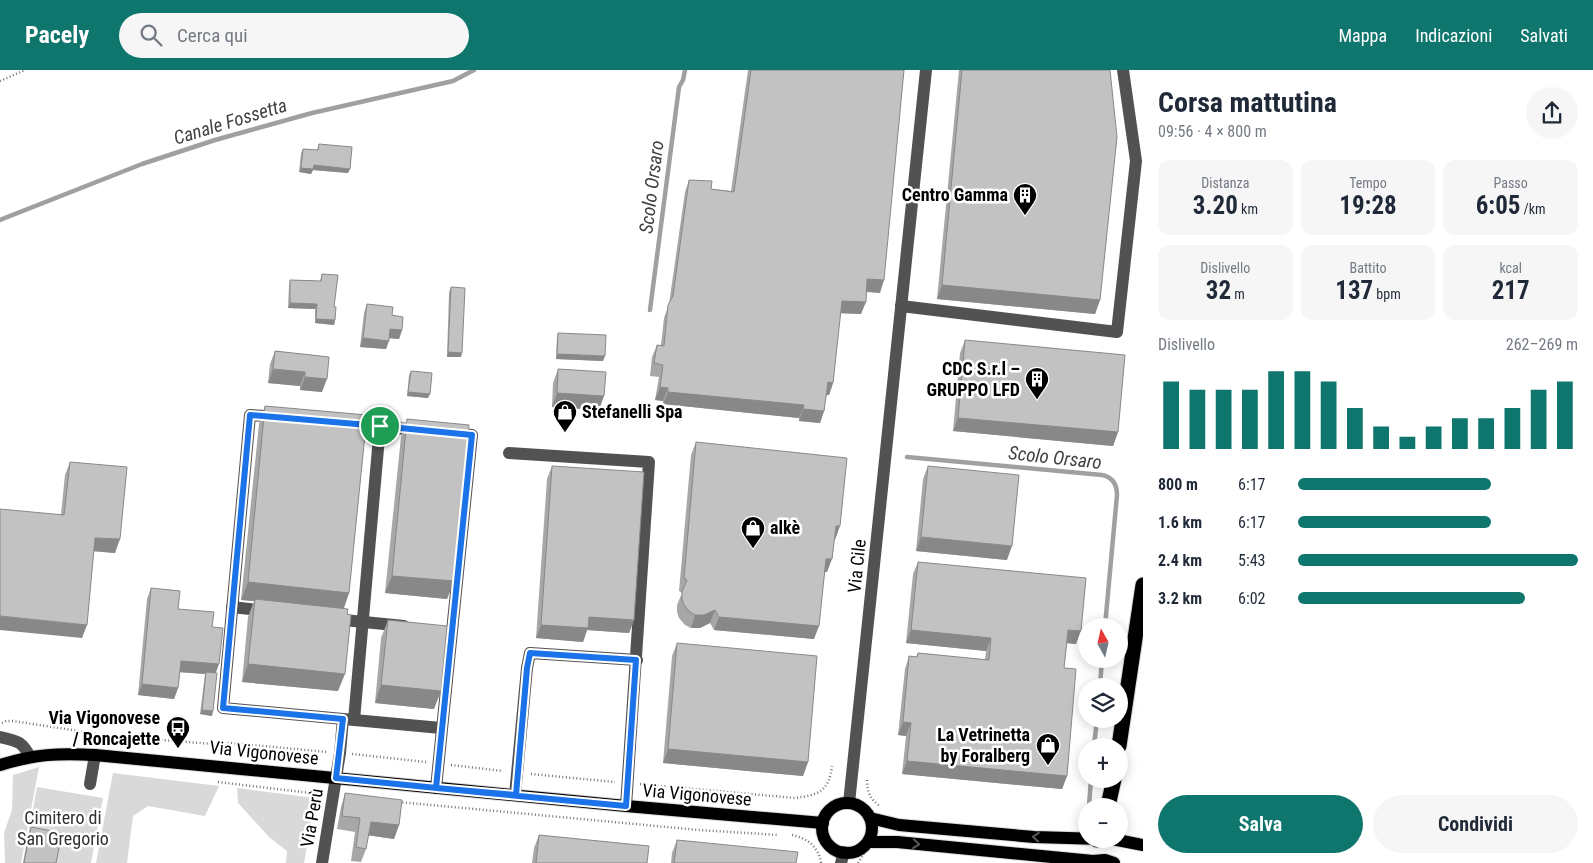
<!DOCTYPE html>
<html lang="it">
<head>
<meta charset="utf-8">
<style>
  body { margin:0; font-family:"Roboto Condensed",sans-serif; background:#f6f6f7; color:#1f2937; height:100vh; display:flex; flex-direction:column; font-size:19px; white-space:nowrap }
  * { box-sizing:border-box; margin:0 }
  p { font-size:16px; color:#747a83 }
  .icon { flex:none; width:28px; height:28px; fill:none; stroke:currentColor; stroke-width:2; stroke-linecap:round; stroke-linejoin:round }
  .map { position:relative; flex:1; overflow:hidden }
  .side { display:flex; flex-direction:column; background:#fff; width:450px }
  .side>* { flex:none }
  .needle { width:32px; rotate:352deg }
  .fabs { position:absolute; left:1078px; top:548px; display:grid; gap:10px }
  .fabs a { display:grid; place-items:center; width:50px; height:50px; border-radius:50%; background:#fff; box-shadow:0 2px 12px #0003; font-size:25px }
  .pin { position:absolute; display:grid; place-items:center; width:42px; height:42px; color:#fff; margin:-21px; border:2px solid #fff; border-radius:50%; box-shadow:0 1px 5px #0007 }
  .round { display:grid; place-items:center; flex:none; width:52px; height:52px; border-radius:26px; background:#f6f6f7 }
  .head { display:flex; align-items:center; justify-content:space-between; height:85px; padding:0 15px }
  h1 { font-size:28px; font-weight:700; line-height:38px }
  .stats { display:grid; grid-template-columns:repeat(3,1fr); gap:8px; height:85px; padding:5px 15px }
  .stats div { display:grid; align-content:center; border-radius:12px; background:#f6f6f7; text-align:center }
  .stats b { font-size:25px; font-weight:700 }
  .stats small { font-size:14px; font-weight:400 }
  .stats p { font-size:14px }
  .chart { height:140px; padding:10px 15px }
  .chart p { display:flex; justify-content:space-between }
  .chart svg { width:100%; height:90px; margin-top:5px; stroke:#0f766e; stroke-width:6 }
  .button { display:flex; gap:10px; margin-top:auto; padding:10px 15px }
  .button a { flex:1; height:58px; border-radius:30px; background:#0f766e; color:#fff; font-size:20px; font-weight:700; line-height:58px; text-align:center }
  .button a+a { background:#f6f6f7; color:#1f2937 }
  ul { padding:0 15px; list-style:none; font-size:16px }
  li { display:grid; grid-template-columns:80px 60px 1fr; align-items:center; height:38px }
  li i { height:12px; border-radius:6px; background:#0f766e }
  header { display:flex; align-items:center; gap:30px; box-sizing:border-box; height:70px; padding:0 25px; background:#0f766e; color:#fff }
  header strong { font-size:24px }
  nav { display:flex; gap:28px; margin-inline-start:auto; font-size:18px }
  .search { width:350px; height:45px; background:#f6f6f7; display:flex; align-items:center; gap:12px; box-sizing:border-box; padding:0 18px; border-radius:28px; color:#747a83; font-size:19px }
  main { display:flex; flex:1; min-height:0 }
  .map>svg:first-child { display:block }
  .green { fill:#d9d9d9 }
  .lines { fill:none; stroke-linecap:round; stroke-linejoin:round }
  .stream { stroke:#a0a0a0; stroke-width:4.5 }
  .major-casing { stroke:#dbdbdb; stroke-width:14 }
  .highway-casing { stroke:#dbdbdb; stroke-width:17 }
  .path { stroke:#747474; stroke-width:2.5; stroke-dasharray:1 2.5; stroke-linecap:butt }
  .minor { stroke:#525252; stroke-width:12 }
  .major { stroke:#000; stroke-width:12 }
  .highway { stroke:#000; stroke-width:15 }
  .wall { fill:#a7a7a7 }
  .shaded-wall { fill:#888 }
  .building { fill:#c2c2c2; stroke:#888 }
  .oneway { stroke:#595959 }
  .route-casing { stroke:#fff; stroke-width:10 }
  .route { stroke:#1a73e8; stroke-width:6 }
  .labels { text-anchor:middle; stroke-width:5; stroke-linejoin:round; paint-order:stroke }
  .poi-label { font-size:18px; font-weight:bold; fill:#000; stroke:#fff; text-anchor:end }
  .street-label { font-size:18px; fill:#000; stroke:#fff }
  .park-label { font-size:18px; fill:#303030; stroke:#fff }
  .water-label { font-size:19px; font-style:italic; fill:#414141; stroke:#fff }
</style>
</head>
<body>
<header>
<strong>Pacely</strong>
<div class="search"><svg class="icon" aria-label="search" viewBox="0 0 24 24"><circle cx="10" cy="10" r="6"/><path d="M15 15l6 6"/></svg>Cerca qui</div>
<nav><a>Mappa</a><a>Indicazioni</a><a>Salvati</a></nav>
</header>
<main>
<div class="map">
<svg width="1143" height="793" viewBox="0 0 1143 793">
  <rect width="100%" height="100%" fill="#fff"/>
  <!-- green -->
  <g class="green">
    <polygon points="39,697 21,793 5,793 4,763 12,740 13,705"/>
    <polygon points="113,703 219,716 205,746 148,736 133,746 127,793 96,793"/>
    <polygon points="37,717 103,728 91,793 23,793"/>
    <polygon points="237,718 315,728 304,793 286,793 287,781 269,767 238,733"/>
  </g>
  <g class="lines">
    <!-- stream -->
    <g class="stream">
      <polyline points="0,150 142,94 215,70 312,43 453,11 474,0"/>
      <polyline points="650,240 679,17 683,10 685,0"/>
      <path d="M907,387l195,18c10,2 15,9 15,20l-12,131"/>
      <polyline points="1100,616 1102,589"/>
      <polyline points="1094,676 1097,649"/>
      <polyline points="1089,736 1091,709"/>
    </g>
    <!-- major casing -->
    <g class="major-casing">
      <g id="major">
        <path d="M0,695c35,-11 59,-12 95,-10l531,51 197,17"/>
        <circle cx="847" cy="758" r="25"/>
        <polyline points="870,748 899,755 1034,767 1101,769"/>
        <polyline points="1112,769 1143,775"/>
        <polyline points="868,772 897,772 1093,791 1105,790 1114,793"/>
      </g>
    </g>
    <!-- highway casing -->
    <g class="highway-casing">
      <g id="highway">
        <polyline points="1119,676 1143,515"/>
        <polyline points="1108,736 1114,709"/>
        <polyline points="1097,770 1097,769"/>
      </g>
    </g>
    <!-- path -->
    <g class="path">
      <polyline points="0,11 25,0"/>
      <polyline points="2,653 6,651 13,651 112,666 213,674 230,673 327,682"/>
      <polyline points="352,684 426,692"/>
      <polyline points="451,695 503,701"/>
      <polyline points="531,704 615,712"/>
      <path d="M867,710c0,12 3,19 13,26"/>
      <polyline points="218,712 319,724"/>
      <path d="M640,714l155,14c24,-3 34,-7 37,-32"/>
      <polyline points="311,723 317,732"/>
      <polyline points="399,732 699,760 779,765"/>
      <path d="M792,765c15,3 27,12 29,28"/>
      <polyline points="858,793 864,784"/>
    </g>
    <!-- minor -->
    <g class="minor">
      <polyline points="901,236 1117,262 1136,91 1123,0"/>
      <polyline points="278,347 250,345 223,638 441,658"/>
      <polyline points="350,354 420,360"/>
      <polyline points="509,383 649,392 626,736"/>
      <polyline points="232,537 267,541"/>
      <polyline points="334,549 404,556"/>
      <polyline points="354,650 380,356"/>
      <path d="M0,667c17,4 22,4 30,20"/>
      <polyline points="90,714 95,685"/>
      <polyline points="436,718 472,365 452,363"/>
      <polyline points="515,725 527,598 530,583 637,590"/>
      <polyline points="849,733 926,0"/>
      <polyline points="322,793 340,683 343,649"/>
      <polyline points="841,793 844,782"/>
    </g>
    <!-- major -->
    <use href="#major" class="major"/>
    <!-- highway -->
    <use href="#highway" class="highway"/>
  </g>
  <!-- wall -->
  <g class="wall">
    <polygon points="748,0 904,0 880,223 866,222 861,244 840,243 833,313 829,325 826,325 824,341 820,353 799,351 799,348 663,334 663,331 655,330 659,307 650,306 652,287 657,275 661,275 664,248 669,234 685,122 689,110 711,119 731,121"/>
    <polygon points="959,0 1110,0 1100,230 1095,244 937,229"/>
    <polygon points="319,74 348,103 313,100 311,104 299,102 301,83 303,79 317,80"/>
    <polygon points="322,204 335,250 334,255 315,253 315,239 288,238 289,215 290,210 320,211"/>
    <polygon points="451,217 461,287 447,287 449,222"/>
    <polygon points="367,234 392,245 402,260 399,269 389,268 386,279 360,277 364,243"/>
    <polygon points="558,263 603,291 556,289 557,267"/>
    <polygon points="965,270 1118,362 1113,376 953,361 960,283"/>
    <polygon points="275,281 329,287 322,322 300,320 300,316 268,313 270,294"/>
    <polygon points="558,299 599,340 552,337 553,313"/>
    <polygon points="411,301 428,328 407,326 409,305"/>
    <polygon points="265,336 349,523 344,538 338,621 242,612 248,547 254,531 241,530 259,354"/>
    <polygon points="407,349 454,511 447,529 385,523 401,367"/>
    <polygon points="696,372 835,470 834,469 827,502 825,502 814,569 714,560 710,553 700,558 691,558 685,555 679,548 677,542 677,535 682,523 679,521 691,385"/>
    <polygon points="70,392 115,483 94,481 82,568 61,444 65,405"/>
    <polygon points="552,396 634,550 629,563 587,560 583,572 536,568 547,409"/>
    <polygon points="928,396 1007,490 916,481 923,409"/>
    <polygon points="918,492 1076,574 1067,573 1064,598 1067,706 1062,719 902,704 906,666 898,665 905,599 909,586 916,587 918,583 985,590 986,581 906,573 913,504"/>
    <polygon points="151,518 178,539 212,557 216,603 212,646 200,644 205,604 180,602 178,618 174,629 138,625 147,529"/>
    <polygon points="388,550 434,639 375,633 381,568"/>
    <polygon points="677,573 808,692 803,706 663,693 672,586"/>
    <polygon points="345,723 399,755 394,769 368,765 366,779 361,792 351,791 355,762 337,759 341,737"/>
    <polygon points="31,757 56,793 23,793 28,766"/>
    <polygon points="539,765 647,793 532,793 534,778"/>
    <polygon points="677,770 796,793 671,793 672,783"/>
  </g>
  <!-- shaded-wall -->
  <g class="shaded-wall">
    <polygon points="314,95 350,99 348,103 313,100 311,104 299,102 301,98"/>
    <polygon points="867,209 884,210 880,223 862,221"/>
    <polygon points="942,215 1100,230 1095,244 937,229"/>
    <polygon points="842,231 866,232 861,244 837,243"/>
    <polygon points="290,233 317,234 315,239 288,238"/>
    <polygon points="316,249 335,250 334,255 315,253"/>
    <polygon points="390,259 402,260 399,269 387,268"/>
    <polygon points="363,268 389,271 386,279 360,277"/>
    <polygon points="448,282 462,283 461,287 447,287"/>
    <polygon points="557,284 605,286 603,291 556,289"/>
    <polygon points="273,299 305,302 300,316 268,313"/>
    <polygon points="305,307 327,309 322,322 300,320"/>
    <polygon points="828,312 833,313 829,325 823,325"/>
    <polygon points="660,317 668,318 663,331 655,330"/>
    <polygon points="408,322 430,324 428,328 407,326"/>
    <polygon points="668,322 804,335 799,348 663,334"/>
    <polygon points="557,323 604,326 599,340 552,337"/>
    <polygon points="803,339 824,341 820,353 799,351"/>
    <polygon points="958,348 1118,362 1113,376 953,361"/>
    <polygon points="836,456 840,456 835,470 831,469"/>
    <polygon points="921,467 1012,476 1007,490 916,481"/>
    <polygon points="95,468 120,469 115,483 91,481"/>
    <polygon points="826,489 832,489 827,502 822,502"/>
    <polygon points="392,506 454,511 447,529 385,523"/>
    <polygon points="248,512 349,523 343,540 255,529 254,531 241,530"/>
    <polygon points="715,540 710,553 700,558 691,558 695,545"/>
    <polygon points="0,546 87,555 82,568 0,560"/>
    <polygon points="589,547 634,550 629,563 587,560 583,572 536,568 541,555"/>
    <polygon points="719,547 819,556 814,569 714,560"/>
    <polygon points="911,560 991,568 986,581 906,573"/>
    <polygon points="1068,560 1081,561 1076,574 1064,573"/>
    <polygon points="181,591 219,594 215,605 206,602 205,604 177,602"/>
    <polygon points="248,594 345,604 338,621 242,612"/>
    <polygon points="142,614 178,618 174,629 138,625"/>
    <polygon points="381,615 441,621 434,639 375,633"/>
    <polygon points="202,640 213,641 212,646 200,644"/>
    <polygon points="903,652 911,653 906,666 898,665"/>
    <polygon points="668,679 808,692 803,706 663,693"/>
    <polygon points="907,691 1067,706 1062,719 902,704"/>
    <polygon points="371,752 399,755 394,769 366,765"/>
  </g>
  <!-- building -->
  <g class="building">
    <polygon points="751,0 904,0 884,210 867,209 866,232 842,231 833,313 828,312 824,341 803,339 804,335 668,322 668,318 660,317 663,295 654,293 657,275 664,276 668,235 673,226 689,110 712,111 711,119 734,122"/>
    <polygon points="962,0 1110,0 1117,67 1100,230 942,215"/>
    <polygon points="319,74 352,77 350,99 314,95 313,99 301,98 303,79 318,80"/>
    <polygon points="322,204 338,205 334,237 336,237 335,250 316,249 317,234 290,233 290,210 321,211"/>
    <polygon points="451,217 465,218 462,283 448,282"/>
    <polygon points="367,234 393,237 392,245 403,247 402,260 390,259 389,271 363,268"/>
    <polygon points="558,263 606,265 605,286 557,284"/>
    <polygon points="965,270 1125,285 1118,362 958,348"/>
    <polygon points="275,281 329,287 327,309 305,307 305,302 273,299"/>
    <polygon points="558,299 606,302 604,326 557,323"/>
    <polygon points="411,301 432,303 430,324 408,322"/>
    <polygon points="265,336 367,345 349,523 248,512"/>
    <polygon points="407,349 469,355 454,511 392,506"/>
    <polygon points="696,372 847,388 840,456 836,456 832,489 826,489 819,556 719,547 715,540 704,545 695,545 690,542 684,535 682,529 682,522 687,510 684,508"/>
    <polygon points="70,392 127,397 120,469 95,468 87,555 0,546 0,439 64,445"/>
    <polygon points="552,396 644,402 634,550 589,547 588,558 541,555"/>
    <polygon points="928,396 1019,405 1012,476 921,467"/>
    <polygon points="918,492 1086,508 1081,561 1068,560 1064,598 1076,599 1067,706 907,691 911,653 903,652 909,586 917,587 918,583 989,590 991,568 911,560"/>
    <polygon points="151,518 180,521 178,539 214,542 212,557 223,558 219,594 181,591 178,618 142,614"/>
    <polygon points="255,529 348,539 347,544 351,545 345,604 248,594"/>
    <polygon points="388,550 447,556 441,621 381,615"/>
    <polygon points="677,573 817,586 808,692 668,679"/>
    <polygon points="206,602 217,603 213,641 202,640"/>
    <polygon points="345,723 402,730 399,755 371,752 366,779 356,777 360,748 342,746"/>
    <polygon points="31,757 62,763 56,793 24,793"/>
    <polygon points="539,765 649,776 647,793 536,793"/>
    <polygon points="677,770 798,782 796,793 674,793"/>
  </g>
  <!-- one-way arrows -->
  <defs><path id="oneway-chevron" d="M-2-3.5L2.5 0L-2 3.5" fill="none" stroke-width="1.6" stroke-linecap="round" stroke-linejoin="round" transform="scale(1.25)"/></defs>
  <g class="oneway">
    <use href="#oneway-chevron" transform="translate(1036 767) rotate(-176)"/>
    <use href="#oneway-chevron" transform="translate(916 774) rotate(6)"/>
  </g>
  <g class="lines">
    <!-- route casing -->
    <g class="route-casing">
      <path id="route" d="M380,356l-130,-11 -27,293 120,11 -7,59c97,10 193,19 290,28l10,-146 -106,-7 -3,15 -11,127 -80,-7 36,-353 -92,-9"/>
    </g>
    <!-- route -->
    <use href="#route" class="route"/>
  </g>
  <!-- icons -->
  <defs>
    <g id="building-pin" transform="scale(1.25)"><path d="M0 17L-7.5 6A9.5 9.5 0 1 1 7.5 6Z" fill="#000" stroke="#fff"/><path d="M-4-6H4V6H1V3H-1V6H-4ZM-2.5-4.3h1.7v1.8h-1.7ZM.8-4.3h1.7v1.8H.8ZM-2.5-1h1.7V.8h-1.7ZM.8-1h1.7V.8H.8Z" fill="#fff"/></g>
    <g id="shop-pin" transform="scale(1.25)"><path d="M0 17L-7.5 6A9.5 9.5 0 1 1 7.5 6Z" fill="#000" stroke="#fff"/><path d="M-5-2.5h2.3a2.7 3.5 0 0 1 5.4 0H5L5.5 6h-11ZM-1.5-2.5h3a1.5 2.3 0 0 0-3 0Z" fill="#fff"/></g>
    <g id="bus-pin" transform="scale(1.25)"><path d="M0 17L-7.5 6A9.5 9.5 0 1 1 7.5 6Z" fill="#000" stroke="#fff"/><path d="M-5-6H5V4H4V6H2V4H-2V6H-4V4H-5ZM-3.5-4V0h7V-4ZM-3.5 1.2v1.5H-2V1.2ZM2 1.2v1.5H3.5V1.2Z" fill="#fff"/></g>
  </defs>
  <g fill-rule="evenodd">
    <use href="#building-pin" x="1025" y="125"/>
    <use href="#building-pin" x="1037" y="309"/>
    <use href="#shop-pin" x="565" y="342"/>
    <use href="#shop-pin" x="753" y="458"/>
    <use href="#bus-pin" x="178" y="658"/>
    <use href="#shop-pin" x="1048" y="675"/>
  </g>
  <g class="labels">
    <!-- poi labels -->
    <g class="poi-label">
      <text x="1008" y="131">Centro Gamma</text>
      <text x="1020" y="305">CDC S.r.l –<tspan x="1020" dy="21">GRUPPO LFD</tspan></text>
      <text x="582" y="348" text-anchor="start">Stefanelli Spa</text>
      <text x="770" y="464" text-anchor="start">alkè</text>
      <text x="160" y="654">Via Vigonovese<tspan x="160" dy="21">/ Roncajette</tspan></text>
      <text x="1030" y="671">La Vetrinetta<tspan x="1030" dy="21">by Foralberg</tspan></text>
    </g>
    <!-- street labels -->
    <g class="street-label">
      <text transform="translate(857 496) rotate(-84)" y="6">Via Cile</text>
      <text transform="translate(264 683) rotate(6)" y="6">Via Vigonovese</text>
      <text transform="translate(697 725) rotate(5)" y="6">Via Vigonovese</text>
      <text transform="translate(312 748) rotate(-80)" y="6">Via Perù</text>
    </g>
    <!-- park labels -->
    <g class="park-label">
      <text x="63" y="754">Cimitero di<tspan x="63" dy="21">San Gregorio</tspan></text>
    </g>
    <!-- water labels -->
    <g class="water-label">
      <text transform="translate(230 51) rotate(-17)" y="7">Canale Fossetta</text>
      <text transform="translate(651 117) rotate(-83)" y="7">Scolo Orsaro</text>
      <text transform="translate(1055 387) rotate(6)" y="7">Scolo Orsaro</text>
    </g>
  </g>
</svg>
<div class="fabs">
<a><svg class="needle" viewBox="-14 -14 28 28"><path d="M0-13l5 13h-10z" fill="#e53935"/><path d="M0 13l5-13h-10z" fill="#747a83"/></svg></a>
<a><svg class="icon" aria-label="layers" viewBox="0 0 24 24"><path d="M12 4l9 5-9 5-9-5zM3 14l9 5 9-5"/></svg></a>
<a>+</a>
<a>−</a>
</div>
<div class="pin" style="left:380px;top:356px;background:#1e9e55"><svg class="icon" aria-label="arrive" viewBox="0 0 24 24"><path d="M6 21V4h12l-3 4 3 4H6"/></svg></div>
</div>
<section class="side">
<div class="head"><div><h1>Corsa mattutina</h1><p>09:56 · 4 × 800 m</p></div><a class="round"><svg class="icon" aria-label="share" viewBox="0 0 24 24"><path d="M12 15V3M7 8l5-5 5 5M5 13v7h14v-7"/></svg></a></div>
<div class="stats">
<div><p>Distanza</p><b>3.20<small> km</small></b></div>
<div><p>Tempo</p><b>19:28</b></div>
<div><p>Passo</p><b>6:05<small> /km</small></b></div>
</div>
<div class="stats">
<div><p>Dislivello</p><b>32<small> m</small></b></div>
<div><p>Battito</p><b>137<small> bpm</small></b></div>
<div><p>kcal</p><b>217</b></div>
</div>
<div class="chart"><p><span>Dislivello</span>262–269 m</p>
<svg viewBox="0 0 160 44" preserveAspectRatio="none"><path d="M5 44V11M15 44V15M25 44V15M35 44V15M45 44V6M55 44V6M65 44V11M75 44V24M85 44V33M95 44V38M105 44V33M115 44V29M125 44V29M135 44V24M145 44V15M155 44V11"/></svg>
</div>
<ul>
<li><b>800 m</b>6:17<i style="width:69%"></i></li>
<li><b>1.6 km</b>6:17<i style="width:69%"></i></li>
<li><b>2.4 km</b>5:43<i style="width:100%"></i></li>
<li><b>3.2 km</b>6:02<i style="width:81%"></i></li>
</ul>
<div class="button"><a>Salva</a><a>Condividi</a></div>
</section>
</main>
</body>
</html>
